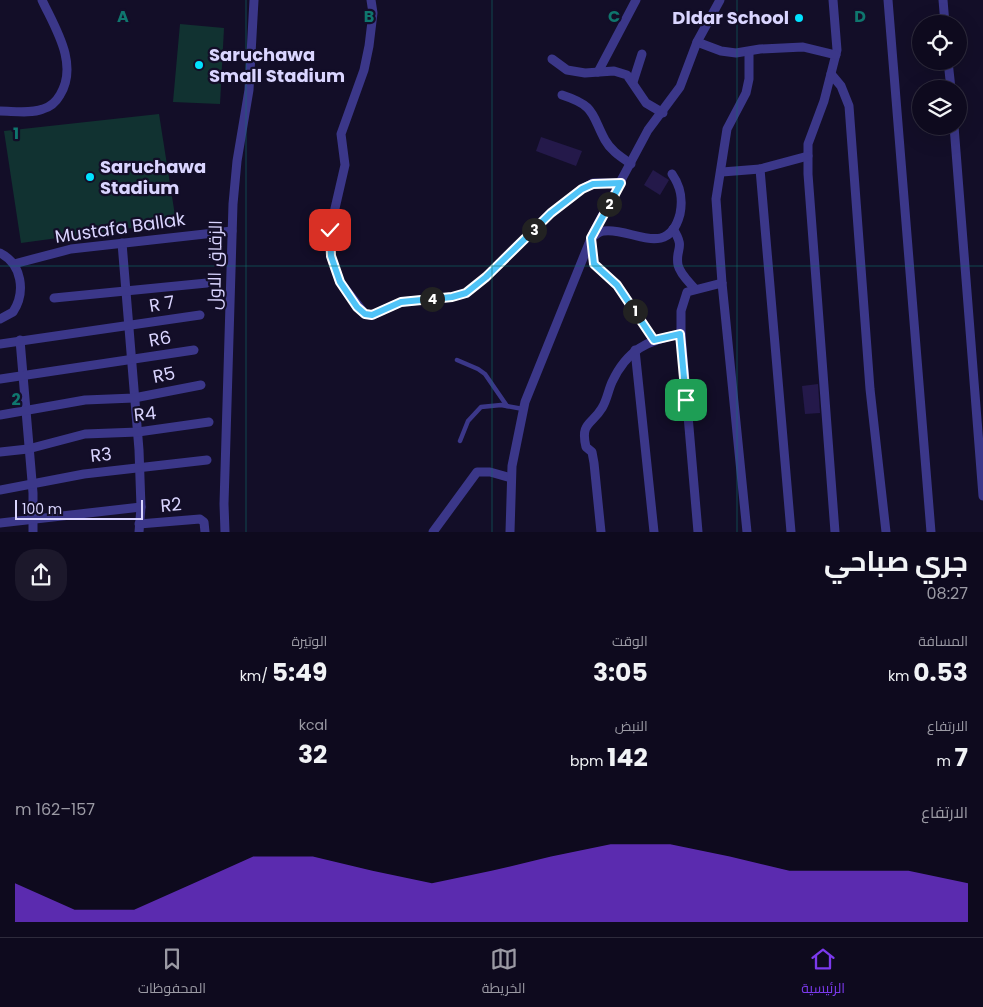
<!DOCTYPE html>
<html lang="ar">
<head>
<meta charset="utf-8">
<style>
  body { margin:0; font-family:Poppins,Cairo,sans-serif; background:#1c182b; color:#f1f3f6; direction:rtl; height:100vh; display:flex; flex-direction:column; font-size:19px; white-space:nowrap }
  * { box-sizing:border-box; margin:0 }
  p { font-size:16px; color:#9b9aa4 }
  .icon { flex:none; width:28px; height:28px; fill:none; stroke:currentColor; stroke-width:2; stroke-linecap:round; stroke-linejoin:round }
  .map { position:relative; height:532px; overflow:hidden; direction:ltr }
  .side { display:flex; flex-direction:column; background:#0e0a1e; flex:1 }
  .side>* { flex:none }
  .tools { position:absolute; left:912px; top:15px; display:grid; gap:10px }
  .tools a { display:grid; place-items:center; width:55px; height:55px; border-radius:50%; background:#0e0a1e; box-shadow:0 5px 20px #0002,0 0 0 1px #2e2b3c; font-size:25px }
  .scale { position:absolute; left:15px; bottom:12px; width:128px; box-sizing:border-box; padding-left:5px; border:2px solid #dad5ff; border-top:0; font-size:14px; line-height:18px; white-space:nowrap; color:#dad5ff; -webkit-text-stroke:4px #130e28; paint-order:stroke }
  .pin { position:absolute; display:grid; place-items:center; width:42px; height:42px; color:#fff; margin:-21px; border-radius:10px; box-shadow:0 2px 8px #0006 }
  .km { position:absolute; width:25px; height:25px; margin:-12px; border-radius:50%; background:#222; color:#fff; font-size:14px; line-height:25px; text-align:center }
  .round { display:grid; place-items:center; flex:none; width:52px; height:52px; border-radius:20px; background:#1c182b }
  .headline { display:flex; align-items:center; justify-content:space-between; height:85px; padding:0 15px }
  h1 { font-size:28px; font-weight:700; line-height:38px }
  .figures { display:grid; grid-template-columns:repeat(3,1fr); gap:8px; height:85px; padding:5px 15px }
  .figures div { display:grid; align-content:center }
  .figures b { font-size:25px; font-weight:700 }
  .figures small { font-size:14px; font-weight:400 }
  .figures p { font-size:14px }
  .chart { height:140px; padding:10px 15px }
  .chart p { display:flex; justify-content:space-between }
  .chart svg { width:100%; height:90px; margin-top:5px; fill:#7c3aed; opacity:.7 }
  .tabs { display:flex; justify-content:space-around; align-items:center; height:70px; border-top:1px solid #2e2b3c; background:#0e0a1e; font-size:14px; color:#9b9aa4 }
  .tabs a { display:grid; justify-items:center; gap:2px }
  .tabs .selected { color:#7c3aed }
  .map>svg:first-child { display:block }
  .green { fill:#113231 }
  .building { fill:#24194a }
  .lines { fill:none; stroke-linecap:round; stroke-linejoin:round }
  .service { stroke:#3b3789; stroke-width:4.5 }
  .minor { stroke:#3b3789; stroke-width:9 }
  .route-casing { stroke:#fff; stroke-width:10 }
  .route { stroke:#4fc3f7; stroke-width:6 }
  .grid { fill:none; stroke:#0f766e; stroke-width:1; stroke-opacity:0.55 }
  .poi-dot { fill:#01e2ff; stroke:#130e28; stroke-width:2 }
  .labels { text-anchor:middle; stroke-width:4.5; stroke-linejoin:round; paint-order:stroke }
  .poi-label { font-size:18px; font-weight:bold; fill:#dad5ff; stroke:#130e28; text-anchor:start }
  .street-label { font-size:18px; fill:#dad5ff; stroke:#130e28 }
  .grid-label { font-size:16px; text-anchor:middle; font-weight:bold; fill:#0f766e; stroke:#130e28; stroke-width:4.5; stroke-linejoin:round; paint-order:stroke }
</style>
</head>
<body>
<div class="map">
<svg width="983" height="532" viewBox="0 0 983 532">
  <rect width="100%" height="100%" fill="#130e28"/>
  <!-- green -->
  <g class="green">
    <polygon points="180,24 224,28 220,104 173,102"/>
    <polygon points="159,114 176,222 21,243 4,131"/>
  </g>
  <!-- building -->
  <g class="building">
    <polygon points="541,137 582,151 576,166 536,151"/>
    <polygon points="653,170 669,180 660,195 644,185"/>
    <polygon points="818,384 820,413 805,414 802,386"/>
  </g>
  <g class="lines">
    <!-- service -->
    <g class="service">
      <polyline points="457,360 478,369 485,374 507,406"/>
      <polyline points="460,441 468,421 481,407 501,405 523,409"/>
    </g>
    <!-- minor -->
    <g class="minor">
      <polyline points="371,0 373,13 369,46 364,70 341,134 345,165 330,230 331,256 340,282 365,314 372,315 401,302 452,297 466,293 486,277 551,213 582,189 593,183 621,183"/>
      <polyline points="833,0 837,50 824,101 808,144 808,174 835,532"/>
      <polyline points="888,0 931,532"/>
      <polyline points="943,0 945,24"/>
      <polyline points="697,42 721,51 736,53 760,49 803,47 836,55"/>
      <polyline points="552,59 567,70 585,73 614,71 627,75 646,103 663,113"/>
      <polyline points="948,61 951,89"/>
      <polyline points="598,72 636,0"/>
      <polyline points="831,74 841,86 849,106 870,389 886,532"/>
      <polyline points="633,82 642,54"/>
      <path d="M562,95c34,11 29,19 43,45 6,11 16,17 26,24"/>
      <path d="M0,111c13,0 30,3 43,-2 7,-2 13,-7 17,-14 19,-31 -5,-67 -18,-95"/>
      <polyline points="954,126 983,496"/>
      <polyline points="760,169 791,532"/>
      <polyline points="722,172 760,169 808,156"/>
      <path d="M673,229c13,20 2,19 5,36 2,9 11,17 17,24"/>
      <polyline points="122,243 139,450 141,507 139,532"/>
      <path d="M0,253c22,11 26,39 13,59l-13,7"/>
      <polyline points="14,264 71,249 232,231"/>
      <polyline points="54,298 207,283"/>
      <polyline points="20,340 33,493 33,532"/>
      <path d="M654,340l-37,-55 -23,-21 -3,-26c4,-2 8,-7 13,-7 27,-4 64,29 76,-17 3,-15 1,-27 -8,-40"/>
      <polyline points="0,344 200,315"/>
      <polyline points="635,350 654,532"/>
      <polyline points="0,379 194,350"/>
      <polyline points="0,415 85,400 134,398 201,385"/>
      <polyline points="0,452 28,449 85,434 138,432 209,422"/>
      <polyline points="0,490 84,474 207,460"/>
      <polyline points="0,523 141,507"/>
      <polyline points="139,524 200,519 204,522 205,532"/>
      <polyline points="225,532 224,504 233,204 237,161 249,90 254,0"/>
      <polyline points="433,532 477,472 490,472 511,478"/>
      <polyline points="510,532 512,466 525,402 594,231 648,130 680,87 697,42 720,0"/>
      <path d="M601,532l-7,-69 -2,-11 -6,-5c-6,-25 6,-22 16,-39 5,-8 6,-17 10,-26 15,-32 35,-42 69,-48"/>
      <polyline points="698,532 681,334 681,311 687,292 722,283"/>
      <polyline points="747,532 722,283 716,199 727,129 746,93 749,79 749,52"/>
    </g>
  </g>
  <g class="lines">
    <!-- route casing -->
    <g class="route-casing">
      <polyline id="route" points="330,230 331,256 340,282 357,307 365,314 372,315 401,302 452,297 466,293 486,277 551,213 582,189 593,184 621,183 591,238 594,264 617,285 654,340 680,334 686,400"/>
    </g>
    <!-- route -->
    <use href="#route" class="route"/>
  </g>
  <!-- grid -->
  <path class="grid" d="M246,0v532M492,0v532M737,0v532M0,266h983"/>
  <!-- markers -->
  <g class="poi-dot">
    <circle cx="799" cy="18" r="5"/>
    <circle cx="199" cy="65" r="5"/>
    <circle cx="90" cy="177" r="5"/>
  </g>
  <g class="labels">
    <!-- poi labels -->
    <g class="poi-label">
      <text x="789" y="24" text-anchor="end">Dldar School</text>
      <text x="209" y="61">Saruchawa<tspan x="209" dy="21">Small Stadium</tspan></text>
      <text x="100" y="173">Saruchawa<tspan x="100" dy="21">Stadium</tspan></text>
    </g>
    <!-- street labels -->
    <g class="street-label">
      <text transform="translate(120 228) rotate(-8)" y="6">Mustafa Ballak</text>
      <text transform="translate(215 265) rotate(-89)" y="6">الزقاق الاول</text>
      <text transform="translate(162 304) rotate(-9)" y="6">R 7</text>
      <text transform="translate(160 339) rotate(-10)" y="6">R6</text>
      <text transform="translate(164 375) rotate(-11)" y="6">R5</text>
      <text transform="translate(145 414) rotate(-6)" y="6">R4</text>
      <text transform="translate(101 455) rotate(-6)" y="6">R3</text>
      <text transform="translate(171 505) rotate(-5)" y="6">R2</text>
    </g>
  </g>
  <g class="grid-label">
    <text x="123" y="22">A</text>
    <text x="369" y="22">B</text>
    <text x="614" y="22">C</text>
    <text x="860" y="22">D</text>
    <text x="16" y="139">1</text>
    <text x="16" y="405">2</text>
  </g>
</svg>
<div class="tools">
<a><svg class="icon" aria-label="locate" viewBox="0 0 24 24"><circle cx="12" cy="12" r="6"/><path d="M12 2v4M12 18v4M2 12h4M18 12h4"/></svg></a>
<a><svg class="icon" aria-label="layers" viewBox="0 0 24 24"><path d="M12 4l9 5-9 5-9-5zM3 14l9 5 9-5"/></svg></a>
</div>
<div class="scale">100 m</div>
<div class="pin" style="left:686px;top:400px;background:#1e9e55"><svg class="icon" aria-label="arrive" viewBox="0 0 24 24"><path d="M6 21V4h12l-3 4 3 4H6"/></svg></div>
<div class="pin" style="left:330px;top:230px;background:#d93025"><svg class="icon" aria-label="check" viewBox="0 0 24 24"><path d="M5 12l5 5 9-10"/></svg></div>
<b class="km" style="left:635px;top:311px">1</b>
<b class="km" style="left:609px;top:204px">2</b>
<b class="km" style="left:534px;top:230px">3</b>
<b class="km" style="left:432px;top:299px">4</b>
</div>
<section class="side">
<div class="headline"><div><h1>جري صباحي</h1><p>08:27</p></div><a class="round"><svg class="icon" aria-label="share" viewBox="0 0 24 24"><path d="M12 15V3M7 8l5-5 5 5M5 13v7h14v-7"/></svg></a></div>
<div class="figures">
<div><p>المسافة</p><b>0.53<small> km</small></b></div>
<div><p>الوقت</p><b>3:05</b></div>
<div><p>الوتيرة</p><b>5:49<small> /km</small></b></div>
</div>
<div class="figures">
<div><p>الارتفاع</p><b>7<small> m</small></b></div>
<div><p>النبض</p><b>142<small> bpm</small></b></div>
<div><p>kcal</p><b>32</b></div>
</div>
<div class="chart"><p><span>الارتفاع</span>157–162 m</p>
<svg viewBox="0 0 160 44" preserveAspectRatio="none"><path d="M0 44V25L10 38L20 38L30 25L40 12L50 12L60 19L70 25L80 19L90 12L100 6L110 6L120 12L130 19L140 19L150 19L160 25V44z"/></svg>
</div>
</section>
<nav class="tabs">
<a class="selected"><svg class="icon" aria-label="home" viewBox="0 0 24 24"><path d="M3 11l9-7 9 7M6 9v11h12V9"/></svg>الرئيسية</a>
<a><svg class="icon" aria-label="map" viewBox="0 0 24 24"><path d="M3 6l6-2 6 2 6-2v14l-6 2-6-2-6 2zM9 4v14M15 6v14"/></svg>الخريطة</a>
<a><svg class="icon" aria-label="saved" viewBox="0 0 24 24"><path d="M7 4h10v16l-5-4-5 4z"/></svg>المحفوظات</a>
</nav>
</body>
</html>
